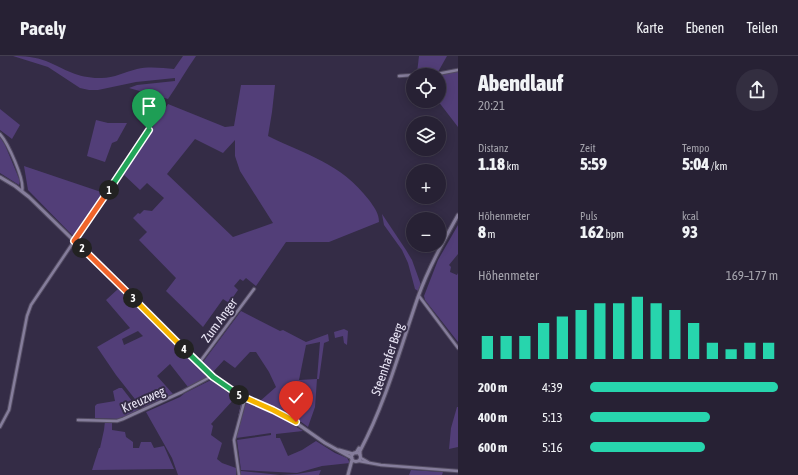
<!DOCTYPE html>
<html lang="de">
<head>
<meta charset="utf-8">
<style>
  body { margin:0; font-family:"Asap Condensed",sans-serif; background:#332e40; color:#f1f3f6; height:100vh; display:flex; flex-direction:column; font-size:15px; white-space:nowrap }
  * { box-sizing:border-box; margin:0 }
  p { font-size:13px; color:#a4a3ac }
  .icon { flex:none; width:22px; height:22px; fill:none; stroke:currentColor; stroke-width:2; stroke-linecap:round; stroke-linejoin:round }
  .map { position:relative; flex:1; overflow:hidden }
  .panel { display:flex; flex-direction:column; background:#272134; width:340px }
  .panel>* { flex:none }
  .controls { position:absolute; left:406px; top:12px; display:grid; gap:8px }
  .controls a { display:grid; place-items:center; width:40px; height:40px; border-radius:50%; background:#272134; box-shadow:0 2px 10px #0003,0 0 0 1px #433e4f; font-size:20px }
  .pin { position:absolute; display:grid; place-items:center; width:34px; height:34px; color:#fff; margin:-41px -17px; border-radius:50% 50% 50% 0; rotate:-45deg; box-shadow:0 0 4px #0007 }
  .pin .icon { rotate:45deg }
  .km { position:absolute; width:20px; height:20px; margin:-10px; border-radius:50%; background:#222; color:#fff; font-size:11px; line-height:20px; text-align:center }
  .round { display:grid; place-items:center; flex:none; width:42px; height:42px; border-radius:21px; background:#332e40 }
  .overview { display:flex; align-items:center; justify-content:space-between; height:68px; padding:0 20px }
  h1 { font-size:22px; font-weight:800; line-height:30px }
  .figures { display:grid; grid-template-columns:repeat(3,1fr); gap:6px; height:68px; padding:4px 20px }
  .figures div { display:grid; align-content:center }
  .figures b { font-size:17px; font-weight:800 }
  .figures small { font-size:11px; font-weight:400 }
  .figures p { font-size:11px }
  .chart { height:112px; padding:8px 20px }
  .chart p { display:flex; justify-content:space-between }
  .chart svg { width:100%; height:72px; margin-top:4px; stroke:#27d5ad; stroke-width:6 }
  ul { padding:0 20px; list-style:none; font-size:13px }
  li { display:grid; grid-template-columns:64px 48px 1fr; align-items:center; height:30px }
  li i { height:10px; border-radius:5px; background:#27d5ad }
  header { display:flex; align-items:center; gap:24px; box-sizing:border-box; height:56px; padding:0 20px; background:#272134; border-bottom:1px solid #433e4f }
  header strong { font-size:19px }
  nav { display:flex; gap:22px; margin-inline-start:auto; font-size:14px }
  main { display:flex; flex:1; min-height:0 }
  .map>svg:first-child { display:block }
  .green { fill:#523e78; fill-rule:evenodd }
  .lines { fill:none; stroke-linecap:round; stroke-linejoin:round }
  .stream { stroke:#6e589b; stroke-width:1 }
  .minor-casing { stroke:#524b61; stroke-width:4.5 }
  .tertiary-casing { stroke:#524b61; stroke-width:5 }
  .minor { stroke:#857d9b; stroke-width:2.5 }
  .tertiary { stroke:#857d9b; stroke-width:3 }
  .split-1-casing { stroke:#fff; stroke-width:8 }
  .split-2-casing { stroke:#fff; stroke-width:8 }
  .split-3-casing { stroke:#fff; stroke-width:8 }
  .split-4-casing { stroke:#fff; stroke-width:8 }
  .split-5-casing { stroke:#fff; stroke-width:8 }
  .split-6-casing { stroke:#fff; stroke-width:8 }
  .split-1 { stroke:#22a559; stroke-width:5 }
  .split-2 { stroke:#f0652b; stroke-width:5 }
  .split-3 { stroke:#f0652b; stroke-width:5 }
  .split-4 { stroke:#f5b400; stroke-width:5 }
  .split-5 { stroke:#22a559; stroke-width:5 }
  .split-6 { stroke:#f5b400; stroke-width:5 }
  .labels { text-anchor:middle; stroke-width:4; stroke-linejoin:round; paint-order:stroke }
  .street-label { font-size:13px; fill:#eae6f6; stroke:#342c46 }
</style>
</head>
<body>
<header>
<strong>Pacely</strong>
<nav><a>Karte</a><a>Ebenen</a><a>Teilen</a></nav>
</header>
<main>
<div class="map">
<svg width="458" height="419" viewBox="0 0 458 419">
  <rect width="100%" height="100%" fill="#342c46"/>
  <!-- green -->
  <g class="green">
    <path d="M13,0c11,0 23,1 33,5 19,8 31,17 53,17 13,1 26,-6 38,-9 12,-3 26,-1 37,0l9,-13h13c-10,14 -18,29 -28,43l-39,-11 8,-3 38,-4v-3l-39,4 -38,8h-9l-9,-2 -32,-21z"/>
    <polygon points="419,0 447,0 438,16 417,17"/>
    <polygon points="458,15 458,71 438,45 439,19 438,19"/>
    <path d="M241,29h34l-3,27 -4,24c38,19 73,27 101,64 5,7 10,13 10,22l-50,20h-43l-30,44 -10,-8 -3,3 -3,-2 -6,7 4,4 -9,13 -6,-4 -20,28 -37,-36 10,-13 -37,-38 8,-8 -14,-14 5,-5 2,1 4,-4 8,1 12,-13 -17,-15 -7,7 -18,-17 46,-69 57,23 9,-1zM195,83l28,14 12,-13v16l5,15 33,52 -40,14 -66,-63z"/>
    <polygon points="0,53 20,69 12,83 0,74"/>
    <polygon points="96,64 108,67 127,67 117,85 112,87 105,106 87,100"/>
    <polygon points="0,81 5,89 20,125 19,129 0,117"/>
    <polygon points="24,110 104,137 75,182 28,134"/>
    <polygon points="382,158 406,194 412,204 421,229 418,235 415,233 408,207 402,194 384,169"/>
    <polygon points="458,169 458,198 449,209 451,211 450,216 457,219 458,217 458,286 425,244 424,240 438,204"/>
    <path d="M118,233l90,89 -20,9 -18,-23 -13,12 16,18 -10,4 -21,10 -26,-33 -19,-28 33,-19 -24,-28zM138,275l5,5 -19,9 -2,-6z"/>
    <path d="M241,255l39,20 3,-1 23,12 22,-8 1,7 -5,2 -5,36h-2l-2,28 -7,20c-15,-12 -30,-20 -49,-25l17,-15 -7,-15 -13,-20h-6l-15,16 -11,-8 -11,12 -10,-10zM320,286l-3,37 -18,1 7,-35z"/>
    <polygon points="344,273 348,275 347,289 344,287 343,280 335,282 334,276"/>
    <polygon points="211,324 235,342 211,368 213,370 211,379 222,387 217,403 222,407 236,412 236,419 178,419 172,402 146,356 180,341 185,337"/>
    <polygon points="119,332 122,332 139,354 120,363 95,362 95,350 97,348 115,345 113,335"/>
    <path d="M246,347c20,7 39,16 57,28l-27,3v4h4l8,18 14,-6 14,-9 19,12 12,5 3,5 -28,3 -25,7 -56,-3 -4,-30 34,-5v-2l-35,5z"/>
    <polygon points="457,351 458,351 458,391 449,393 451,372"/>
    <polygon points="105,365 112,366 112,374 125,376 126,381 133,386 133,392 139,392 141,386 151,386 154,392 164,390 174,413 92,414 99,392 100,392 104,374"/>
    <polygon points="321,414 319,419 241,419 241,415 280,419 297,418"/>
    <polygon points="411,414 442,416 443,416 442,419 409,419"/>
  </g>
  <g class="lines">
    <!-- stream -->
    <polyline class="stream" points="239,359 242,346"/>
    <!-- minor casing -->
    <g class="minor-casing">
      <g id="minor">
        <polyline points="421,19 437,18 458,14"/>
        <polyline points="399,20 413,19"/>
        <path d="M0,78c8,9 25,46 22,57"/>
        <polyline points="419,240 458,292"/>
        <polyline points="199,307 254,233"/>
        <polyline points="78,364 117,365 123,363 182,336 212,320"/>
        <polyline points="0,371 9,354 27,260 31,249 149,74"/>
        <polyline points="361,402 368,406"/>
        <polyline points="359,405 381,409 458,415"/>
        <polyline points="239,419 234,384 245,343"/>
      </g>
    </g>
    <!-- tertiary casing -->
    <g class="tertiary-casing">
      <g id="tertiary">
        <polyline points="0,121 15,130 29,141 214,321 242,341 285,359 325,387 352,402"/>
        <polyline points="339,394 353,398"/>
        <circle cx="356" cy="401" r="4.5"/>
        <polyline points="356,397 359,392"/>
        <path d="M360,399v-4c26,-49 40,-102 58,-154 10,-28 25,-55 40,-82"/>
        <polyline points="348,419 352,404"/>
      </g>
    </g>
    <!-- minor -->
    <use href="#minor" class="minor"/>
    <!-- tertiary -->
    <use href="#tertiary" class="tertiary"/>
  </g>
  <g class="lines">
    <!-- split-1 casing -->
    <g class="split-1-casing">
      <polyline id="split-1" points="109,134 149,74"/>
    </g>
    <!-- split-2 casing -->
    <g class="split-2-casing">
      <polyline id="split-2" points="82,192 74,185 109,134"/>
    </g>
    <!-- split-3 casing -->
    <g class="split-3-casing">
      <polyline id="split-3" points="82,192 133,242"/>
    </g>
    <!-- split-4 casing -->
    <g class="split-4-casing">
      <polyline id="split-4" points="133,242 184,293"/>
    </g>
    <!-- split-5 casing -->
    <g class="split-5-casing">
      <polyline id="split-5" points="184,293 213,321 239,339"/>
    </g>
    <!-- split-6 casing -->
    <g class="split-6-casing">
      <polyline id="split-6" points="239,339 273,354 296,366"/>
    </g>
    <!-- split-1 -->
    <use href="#split-1" class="split-1"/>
    <!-- split-2 -->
    <use href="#split-2" class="split-2"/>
    <!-- split-3 -->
    <use href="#split-3" class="split-3"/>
    <!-- split-4 -->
    <use href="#split-4" class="split-4"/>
    <!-- split-5 -->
    <use href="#split-5" class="split-5"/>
    <!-- split-6 -->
    <use href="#split-6" class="split-6"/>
  </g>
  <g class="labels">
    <!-- street labels -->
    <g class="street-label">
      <text transform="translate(219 264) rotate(-54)" y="5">Zum Anger</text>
      <text transform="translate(387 303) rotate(-71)" y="5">Steenhafer Berg</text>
      <text transform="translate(143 343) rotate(-24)" y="5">Kreuzweg</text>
    </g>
  </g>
</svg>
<div class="controls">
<a><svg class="icon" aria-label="locate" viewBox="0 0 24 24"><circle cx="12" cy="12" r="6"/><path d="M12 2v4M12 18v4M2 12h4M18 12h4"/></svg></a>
<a><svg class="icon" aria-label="layers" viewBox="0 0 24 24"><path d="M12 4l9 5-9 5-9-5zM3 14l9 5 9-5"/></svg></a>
<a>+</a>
<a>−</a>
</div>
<div class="pin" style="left:149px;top:74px;background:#1e9e55"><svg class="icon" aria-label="arrive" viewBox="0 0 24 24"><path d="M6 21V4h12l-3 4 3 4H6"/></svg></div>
<div class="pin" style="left:296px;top:366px;background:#d93025"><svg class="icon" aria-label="check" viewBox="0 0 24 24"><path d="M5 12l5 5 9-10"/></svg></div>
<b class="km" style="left:109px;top:134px">1</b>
<b class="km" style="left:82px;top:192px">2</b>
<b class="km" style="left:133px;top:242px">3</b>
<b class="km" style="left:184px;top:293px">4</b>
<b class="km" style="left:239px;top:339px">5</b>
</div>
<section class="panel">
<div class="overview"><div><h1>Abendlauf</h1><p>20:21</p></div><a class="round"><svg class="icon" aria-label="share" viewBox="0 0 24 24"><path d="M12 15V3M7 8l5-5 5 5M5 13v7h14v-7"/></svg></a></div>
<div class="figures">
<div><p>Distanz</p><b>1.18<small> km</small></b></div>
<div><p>Zeit</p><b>5:59</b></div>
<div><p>Tempo</p><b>5:04<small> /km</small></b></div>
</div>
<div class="figures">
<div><p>Höhenmeter</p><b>8<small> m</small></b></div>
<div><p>Puls</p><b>162<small> bpm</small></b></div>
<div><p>kcal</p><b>93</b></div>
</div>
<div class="chart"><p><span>Höhenmeter</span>169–177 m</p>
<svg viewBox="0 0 160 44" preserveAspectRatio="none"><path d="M5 44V30M15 44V30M25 44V30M35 44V22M45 44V18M55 44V14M65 44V10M75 44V10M85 44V6M95 44V10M105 44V14M115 44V22M125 44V34M135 44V38M145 44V34M155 44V34"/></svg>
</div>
<ul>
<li><b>200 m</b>4:39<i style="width:100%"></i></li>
<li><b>400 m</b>5:13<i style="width:64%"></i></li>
<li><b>600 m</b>5:16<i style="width:61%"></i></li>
</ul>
</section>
</main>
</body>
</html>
